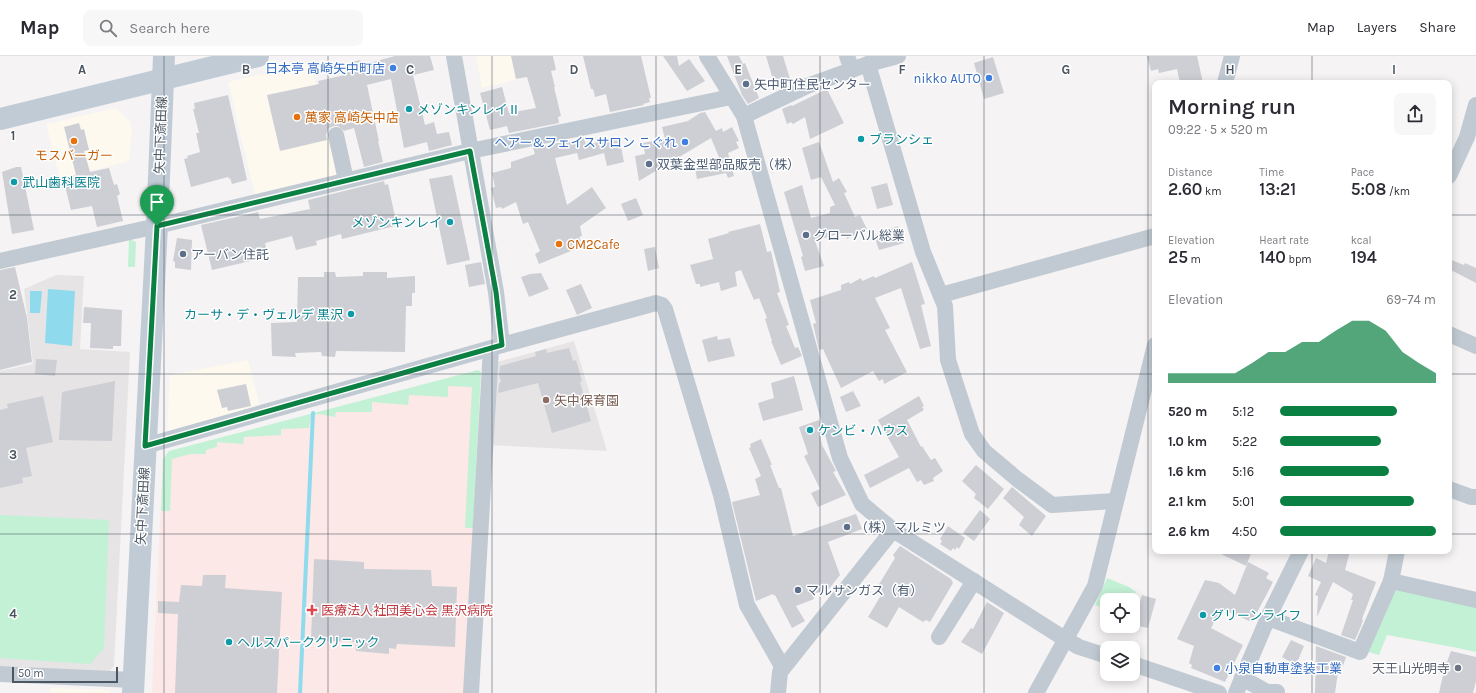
<!DOCTYPE html>
<html lang="en">
<head>
<meta charset="utf-8">
<style>
  body { margin:0; font-family:Karla,"Noto Sans JP",sans-serif; background:#f7f7f7; color:#2b2b33; height:100vh; display:flex; flex-direction:column; font-size:15px; white-space:nowrap }
  * { box-sizing:border-box; margin:0 }
  p { font-size:13px; color:#7c7c81 }
  .icon { flex:none; width:22px; height:22px; fill:none; stroke:currentColor; stroke-width:2; stroke-linecap:round; stroke-linejoin:round }
  .map { position:relative; flex:1; overflow:hidden }
  .panel { position:absolute; left:1152px; top:24px; width:300px; height:474px; display:flex; flex-direction:column; background:#fff; border-radius:8px; box-shadow:0 2px 10px #0003 }
  .panel>* { flex:none }
  .buttons { position:absolute; left:1100px; top:537px; display:grid; gap:8px }
  .buttons a { display:grid; place-items:center; width:40px; height:40px; border-radius:8px; background:#fff; box-shadow:0 2px 10px #0003; font-size:20px }
  .scale { position:absolute; left:12px; bottom:10px; width:106px; box-sizing:border-box; padding-left:4px; border:2px solid #4a5661; border-top:0; font-size:11px; line-height:14px; white-space:nowrap; color:#4a5661; -webkit-text-stroke:3px #fff; paint-order:stroke }
  .pin { position:absolute; display:grid; place-items:center; width:34px; height:34px; color:#fff; margin:-41px -17px; border-radius:50% 50% 50% 0; rotate:-45deg; box-shadow:0 0 4px #0007 }
  .pin .icon { rotate:45deg }
  .round { display:grid; place-items:center; flex:none; width:42px; height:42px; border-radius:8px; background:#f7f7f7 }
  .head { display:flex; align-items:center; justify-content:space-between; height:68px; padding:0 16px }
  h1 { font-size:22px; font-weight:600; line-height:30px }
  .figures { display:grid; grid-template-columns:repeat(3,1fr); gap:6px; height:68px; padding:4px 16px }
  .figures div { display:grid; align-content:center }
  .figures b { font-size:17px; font-weight:600 }
  .figures small { font-size:11px; font-weight:400 }
  .figures p { font-size:11px }
  .chart { height:112px; padding:8px 16px }
  .chart p { display:flex; justify-content:space-between }
  .chart svg { width:100%; height:72px; margin-top:4px; fill:#0b8043; opacity:.7 }
  ul { padding:0 16px; list-style:none; font-size:13px }
  li { display:grid; grid-template-columns:64px 48px 1fr; align-items:center; height:30px }
  li i { height:10px; border-radius:5px; background:#0b8043 }
  header { display:flex; align-items:center; gap:24px; box-sizing:border-box; height:56px; padding:0 20px; background:#fff; border-bottom:1px solid #e1e1e2 }
  header strong { font-size:19px }
  nav { display:flex; gap:22px; margin-inline-start:auto; font-size:14px }
  .search { width:280px; height:36px; background:#f7f7f7; display:flex; align-items:center; gap:10px; box-sizing:border-box; padding:0 14px; border-radius:8px; color:#7c7c81; font-size:15px }
  .map>svg:first-child { display:block }
  .commercial { fill:#fdf9ef }
  .education { fill:#e6e4e5 }
  .medical { fill:#fce8e6 }
  .green { fill:#c3f1d5 }
  .water { fill:#90daee }
  .lines { fill:none; stroke-linecap:round; stroke-linejoin:round }
  .stream { stroke:#90daee; stroke-width:4 }
  .building { fill:#cdcfd5 }
  .street { stroke:#c1cad2; stroke-width:16 }
  .secondary { stroke:#c1cbd6; stroke-width:22 }
  .route-casing { stroke:#fff; stroke-width:8 }
  .route { stroke:#0b8043; stroke-width:5 }
  .grid { fill:none; stroke:#4a5661; stroke-width:1; stroke-opacity:0.55 }
  .shop-dot { fill:#3f7fe0; stroke:#fff; stroke-width:1.5 }
  .service-dot { fill:#5c6f8a; stroke:#fff; stroke-width:1.5 }
  .culture-dot { fill:#0f9aa8; stroke:#fff; stroke-width:1.5 }
  .food-dot { fill:#e8710a; stroke:#fff; stroke-width:1.5 }
  .education-dot { fill:#8d6e63; stroke:#fff; stroke-width:1.5 }
  .health-dot { fill:#e0444e; stroke:#fff; stroke-width:1.5 }
  .worship-dot { fill:#6b7280; stroke:#fff; stroke-width:1.5 }
  .labels { text-anchor:middle; stroke-width:3; stroke-linejoin:round; paint-order:stroke }
  .shop-label { font-size:13px; fill:#366cbe; stroke:#fff; text-anchor:end }
  .service-label { font-size:13px; fill:#4e5e75; stroke:#fff; text-anchor:start }
  .culture-label { font-size:13px; fill:#0d838f; stroke:#fff; text-anchor:start }
  .food-label { font-size:13px; fill:#c56008; stroke:#fff; text-anchor:start }
  .street-label { font-size:13px; fill:#4a5661; stroke:#fff }
  .education-label { font-size:13px; fill:#785e54; stroke:#fff; text-anchor:start }
  .health-label { font-size:13px; fill:#be3a42; stroke:#fff; text-anchor:start }
  .worship-label { font-size:13px; fill:#5b616d; stroke:#fff; text-anchor:end }
  .grid-label { font-size:13px; text-anchor:middle; font-weight:bold; fill:#4a5661; stroke:#fff; stroke-width:3; stroke-linejoin:round; paint-order:stroke }
</style>
</head>
<body>
<header>
<strong>Map</strong>
<div class="search"><svg class="icon" aria-label="search" viewBox="0 0 24 24"><circle cx="10" cy="10" r="6"/><path d="M15 15l6 6"/></svg>Search here</div>
<nav><a>Map</a><a>Layers</a><a>Share</a></nav>
</header>
<div class="map">
<svg width="1476" height="637" viewBox="0 0 1476 637">
  <rect width="100%" height="100%" fill="#f5f3f3"/>
  <!-- commercial -->
  <g class="commercial">
    <polygon points="476,0 553,0 556,14 482,32"/>
    <polygon points="311,7 337,120 255,139 228,26"/>
    <polygon points="116,52 130,65 132,75 129,105 60,123 46,68"/>
    <polygon points="248,304 260,351 167,375 170,319"/>
    <polygon points="50,632 109,634 111,637 50,637"/>
  </g>
  <!-- education -->
  <g class="education">
    <polygon points="56,219 84,220 80,293 130,296 114,610 109,616 0,610 0,315 33,308 24,233"/>
    <polygon points="574,285 607,395 490,389 494,307"/>
  </g>
  <!-- medical -->
  <polygon class="medical" points="478,314 481,316 464,637 152,637 163,403 216,386"/>
  <!-- green -->
  <g class="green">
    <polygon points="129,183 136,186 135,211 128,211"/>
    <polygon points="478,314 481,316 473,472 465,472 472,331 448,330 448,341 409,339 408,349 372,346 372,356 336,356 335,361 319,358 311,360 309,372 281,373 281,379 244,381 243,388 217,386 217,391 206,394 206,398 190,398 172,403 170,455 161,455 163,403 169,395"/>
    <polygon points="0,459 109,464 104,592 90,608 0,602"/>
    <polygon points="1107,522 1129,531 1136,536 1133,545 1133,544 1107,544 1107,553 1095,549"/>
    <polygon points="1395,533 1476,549 1476,596 1453,591 1387,579 1379,599 1368,596"/>
  </g>
  <!-- water -->
  <g class="water">
    <polygon points="48,233 75,235 72,290 45,287"/>
    <polygon points="30,235 42,235 40,257 30,257"/>
  </g>
  <g class="lines">
    <!-- stream -->
    <polyline class="stream" points="300,637 313,357"/>
  </g>
  <!-- building -->
  <g class="building">
    <polygon points="395,0 430,0 434,14 413,19 425,69 434,66 437,78 449,76 452,89 429,95 427,86 404,92 391,23 367,29 379,85 378,85 383,106 364,111 354,72 344,75 338,70 334,70 329,72 326,79 327,84 280,95 267,39 319,28 318,25 345,19 345,16 347,15 345,8 360,4 362,9"/>
    <polygon points="511,0 553,0 556,14 551,15 555,31 554,31 561,60 558,61 559,67 509,77 507,70 490,74 480,37 502,31 509,57 536,52 527,21 516,23"/>
    <polygon points="583,0 641,0 651,42 649,42 650,46 643,48 644,49 610,56 606,38 595,41 593,33 591,33"/>
    <polygon points="663,0 677,0 679,10 689,3 705,25 687,35"/>
    <polygon points="727,0 739,0 743,8 745,7 759,42 748,48 742,39"/>
    <polygon points="766,0 783,0 790,23 774,27"/>
    <polygon points="1147,0 1197,0 1203,27 1180,27 1177,13 1159,17 1158,13 1151,15"/>
    <polygon points="993,1 1004,37 984,43 974,7"/>
    <polygon points="825,34 826,35 828,35 844,67 810,83 805,61 793,68 791,66 787,68 782,53 791,49 792,50"/>
    <polygon points="228,39 247,124 232,128 230,122 229,123 228,121 191,131 184,103 188,102 187,100 200,96 196,77 199,77 193,53 195,53 194,47"/>
    <polygon points="705,56 716,75 722,72 723,76 732,71 739,85 736,86 739,92 728,97 734,120 728,122 726,117 697,123 695,112 721,106 711,82 639,125 635,100 645,98 643,87 665,83 662,71 688,65 700,57"/>
    <polygon points="79,67 81,74 84,73 89,94 84,95 90,116 109,112 114,129 117,128 120,138 117,140 123,165 97,171 92,150 71,154 63,122 76,119 64,71"/>
    <polygon points="619,81 624,106 607,110 604,97 579,104 577,97 555,102 567,149 592,131 606,152 580,170 582,180 579,181 583,190 539,208 535,198 540,195 528,166 523,168 516,146 502,153 501,151 496,152 491,132 495,131 492,117 511,112 511,106 535,98 533,92 563,86 563,87 584,82 586,89"/>
    <polygon points="819,86 833,126 839,122 847,136 844,137 855,161 860,159 867,173 847,183 845,178 842,180 841,177 815,185 824,210 805,215 801,201 803,200 784,136 802,129 811,162 830,157 830,151 835,149 821,121 811,124 802,92"/>
    <polygon points="16,111 21,111 34,174 12,178 2,116"/>
    <polygon points="452,119 470,204 447,209 429,123"/>
    <polygon points="384,125 385,129 388,128 391,142 396,165 394,166 395,170 342,183 341,178 316,185 317,189 296,194 292,180 265,187 268,201 212,214 201,169 258,156 260,163 310,153 308,144"/>
    <polygon points="887,127 893,149 877,153 871,131"/>
    <polygon points="636,142 643,159 628,165 621,148"/>
    <polygon points="760,168 767,196 771,195 780,236 777,237 789,269 786,270 795,292 798,291 802,300 781,309 771,285 772,285 765,263 767,262 759,242 754,244 741,214 735,216 737,230 721,235 719,226 700,231 700,228 696,228 690,209 713,203 708,183 729,177 728,176"/>
    <polygon points="898,170 904,187 879,194 874,179"/>
    <polygon points="177,182 192,184 191,214 175,212 175,206 173,205"/>
    <polygon points="655,191 659,212 648,215 644,193"/>
    <polygon points="1449,203 1464,209 1465,207 1476,212 1476,227 1449,213"/>
    <polygon points="481,206 485,228 469,231 465,209"/>
    <polygon points="912,206 925,248 921,249 931,290 920,293 901,232 875,242 890,272 885,274 907,316 884,328 883,323 879,325 873,315 841,332 823,293 819,294 813,268 816,267 810,244 841,234 841,229 849,226 850,228 861,222 862,225 874,220 875,222"/>
    <polygon points="15,211 27,262 32,306 0,314 0,214"/>
    <polygon points="324,216 335,216 336,221 363,220 363,216 387,216 387,222 415,220 415,237 412,237 412,250 406,250 405,296 336,295 335,301 322,300 321,296 295,297 296,301 272,300 271,267 297,266 298,221 324,221"/>
    <polygon points="541,217 549,233 529,241 521,221 530,218"/>
    <polygon points="581,228 592,252 577,259 566,234"/>
    <polygon points="84,251 122,254 121,290 113,290 113,293 90,292 91,267 83,267"/>
    <polygon points="717,280 718,284 730,282 735,300 708,306 702,284"/>
    <polygon points="569,292 573,305 576,304 582,325 580,326 591,365 552,377 538,327 498,337 499,327 501,326 499,319 500,310 536,300 535,296 546,293 547,297"/>
    <polygon points="36,303 57,304 55,320 35,318"/>
    <polygon points="794,320 803,354 763,365 758,347 774,342 771,327"/>
    <polygon points="115,325 112,385 59,384 62,336"/>
    <polygon points="246,328 251,350 228,355 227,351 222,352 217,334"/>
    <polygon points="853,335 861,350 846,356 840,341"/>
    <polygon points="43,340 53,386 26,392 32,420 22,422 23,427 0,432 0,354 8,352 7,348"/>
    <polygon points="919,340 924,350 922,351 924,354 907,364 921,391 922,390 931,404 935,402 943,415 933,422 934,425 924,429 921,424 917,426 909,412 870,432 864,419 899,401 878,364"/>
    <polygon points="819,364 822,374 819,375 822,389 836,415 833,416 846,439 818,451 811,437 820,433 804,400 808,398 799,371"/>
    <polygon points="761,383 772,409 770,409 779,432 781,432 793,480 856,458 862,473 828,486 840,519 828,534 812,538 814,543 796,550 805,565 792,572 775,539 774,540 773,538 756,545 732,446 760,439 755,423 761,420 749,392 751,391 750,388"/>
    <polygon points="976,409 1004,433 988,453 974,442 976,438 962,425"/>
    <polygon points="1012,431 1046,460 1032,480 1019,469 1024,461 1003,442"/>
    <polygon points="980,454 990,463 974,485 963,477"/>
    <polygon points="948,470 965,482 959,493 957,491 955,494 953,492 951,495 940,488 942,485 940,483"/>
    <polygon points="900,490 951,523 953,527 930,566 926,564 923,566 899,551 887,572 868,561 883,536 878,530 895,502 893,499"/>
    <polygon points="1215,495 1252,495 1246,510"/>
    <polygon points="1329,495 1350,495 1345,514 1376,526 1362,563 1363,564 1361,570 1355,584 1341,579 1353,544 1351,544 1353,538 1333,526 1317,561 1318,540 1315,539 1321,526 1308,520 1316,502 1326,507"/>
    <polygon points="314,503 364,506 364,513 431,514 432,530 457,531 455,591 397,588 396,593 389,592 389,598 356,595 355,586 311,584"/>
    <polygon points="1248,506 1269,517 1266,522 1273,526 1252,566 1221,553 1211,572 1243,589 1225,626 1191,612 1192,609 1189,607 1194,590 1177,583 1205,524 1219,527 1235,539"/>
    <polygon points="203,519 226,519 225,532 282,536 277,637 175,637 178,558 158,557 158,545 179,546 181,529 202,530"/>
    <polygon points="1142,539 1156,543 1148,572 1133,569"/>
    <polygon points="987,546 1004,557 982,598 961,586 971,572 973,573"/>
    <polygon points="1291,584 1304,590 1296,609 1282,601"/>
    <polygon points="1316,590 1346,601 1343,610 1339,609 1335,637 1315,637"/>
    <polygon points="1451,595 1476,601 1476,625 1473,637 1439,637 1443,619 1439,617 1443,604 1447,606"/>
  </g>
  <g class="lines">
    <!-- street -->
    <g class="street">
      <polyline points="454,0 496,236 502,289"/>
      <polyline points="707,0 744,60 840,402 862,448 893,474 1065,583 1079,591 1107,600"/>
      <polyline points="847,0 852,14"/>
      <polyline points="868,8 923,196 945,250 948,304 972,378 984,395 1017,423 1052,449 1115,445"/>
      <polyline points="1225,27 1232,0"/>
      <polyline points="744,60 807,30 868,8 898,0"/>
      <polyline points="336,79 346,124"/>
      <polyline points="1449,120 1467,81 1476,49"/>
      <polyline points="0,205 157,170 470,95 731,41"/>
      <polyline points="941,239 1155,180"/>
      <polyline points="1449,278 1476,290"/>
      <polyline points="145,390 502,289 656,247 662,249 665,253 721,439 747,549 783,612"/>
      <polyline points="1449,433 1471,441 1476,441"/>
      <polyline points="1391,525 1397,495"/>
      <polyline points="1268,562 1360,596 1391,525 1476,544"/>
      <polyline points="939,581 974,525"/>
      <polyline points="1133,608 1219,637"/>
      <polyline points="0,618 134,624"/>
      <polyline points="1242,622 1267,636 1277,636"/>
      <polyline points="471,637 491,293"/>
      <polyline points="778,637 780,616 893,474"/>
      <polyline points="1036,637 1095,530 1155,289"/>
      <polyline points="1236,637 1268,562 1301,495"/>
    </g>
    <!-- secondary -->
    <g class="secondary">
      <polyline points="0,63 258,0"/>
      <polyline points="133,637 157,170 164,0"/>
    </g>
  </g>
  <g class="lines">
    <!-- route casing -->
    <g class="route-casing">
      <polygon id="route" points="470,95 496,236 502,289 145,390 157,170"/>
    </g>
    <!-- route -->
    <use href="#route" class="route"/>
  </g>
  <!-- grid -->
  <path class="grid" d="M164,0v637M328,0v637M492,0v637M656,0v637M820,0v637M984,0v637M1148,0v637M1312,0v27M0,159h1155M1449,159h27M0,318h1155M1449,318h27M0,478h1155M1449,478h27M1312,495v142"/>
  <!-- markers -->
  <g class="shop-dot">
    <circle cx="393" cy="12" r="4"/>
    <circle cx="989" cy="22" r="4"/>
    <circle cx="685" cy="86" r="4"/>
    <circle cx="1217" cy="612" r="4"/>
  </g>
  <g class="service-dot">
    <circle cx="746" cy="28" r="4"/>
    <circle cx="649" cy="108" r="4"/>
    <circle cx="806" cy="179" r="4"/>
    <circle cx="183" cy="198" r="4"/>
    <circle cx="847" cy="471" r="4"/>
    <circle cx="798" cy="534" r="4"/>
  </g>
  <g class="culture-dot">
    <circle cx="409" cy="53" r="4"/>
    <circle cx="861" cy="83" r="4"/>
    <circle cx="14" cy="126" r="4"/>
    <circle cx="450" cy="166" r="4"/>
    <circle cx="351" cy="258" r="4"/>
    <circle cx="810" cy="374" r="4"/>
    <circle cx="1203" cy="559" r="4"/>
    <circle cx="229" cy="586" r="4"/>
  </g>
  <g class="food-dot">
    <circle cx="297" cy="61" r="4"/>
    <circle cx="74" cy="85" r="4"/>
    <circle cx="559" cy="188" r="4"/>
  </g>
  <circle class="education-dot" cx="546" cy="344" r="4"/>
  <path class="health-dot" d="M310 548h4v4h4v4h-4v4h-4v-4h-4v-4h4z"/>
  <circle class="worship-dot" cx="1458" cy="612" r="4"/>
  <g class="labels">
    <!-- shop labels -->
    <g class="shop-label">
      <text x="385" y="17">日本亭 高崎矢中町店</text>
      <text x="981" y="27">nikko AUTO</text>
      <text x="677" y="91">ヘアー&amp;フェイスサロン こぐれ</text>
      <text x="1225" y="617" text-anchor="start">小泉自動車塗装工業</text>
    </g>
    <!-- service labels -->
    <g class="service-label">
      <text x="754" y="33">矢中町住民センター</text>
      <text x="657" y="113">双葉金型部品販売（株）</text>
      <text x="814" y="184">グローバル総業</text>
      <text x="191" y="203">アーバン住託</text>
      <text x="855" y="476">（株）マルミツ</text>
      <text x="806" y="539">マルサンガス（有）</text>
    </g>
    <!-- culture labels -->
    <g class="culture-label">
      <text x="417" y="58">メゾンキンレイⅡ</text>
      <text x="869" y="88">ブランシェ</text>
      <text x="22" y="131">武山歯科医院</text>
      <text x="442" y="171" text-anchor="end">メゾンキンレイ</text>
      <text x="343" y="263" text-anchor="end">カーサ・デ・ヴェルデ 黒沢</text>
      <text x="818" y="379">ケンビ・ハウス</text>
      <text x="1211" y="564">グリーンライフ</text>
      <text x="237" y="591">ヘルスパーククリニック</text>
    </g>
    <!-- food labels -->
    <g class="food-label">
      <text x="305" y="66">萬家 高崎矢中店</text>
      <text x="74" y="104" text-anchor="middle">モスバーガー</text>
      <text x="567" y="193">CM2Cafe</text>
    </g>
    <!-- street labels -->
    <g class="street-label">
      <text transform="translate(160 79) rotate(-88)" y="5">矢中下斎田線</text>
      <text transform="translate(142 450) rotate(-87)" y="5">矢中下斎田線</text>
    </g>
    <!-- education labels -->
    <g class="education-label">
      <text x="554" y="349">矢中保育園</text>
    </g>
    <!-- health labels -->
    <g class="health-label">
      <text x="321" y="559">医療法人社団美心会 黒沢病院</text>
    </g>
    <!-- worship labels -->
    <g class="worship-label">
      <text x="1450" y="617">天王山光明寺</text>
    </g>
  </g>
  <g class="grid-label">
    <text x="82" y="18">A</text>
    <text x="246" y="18">B</text>
    <text x="410" y="18">C</text>
    <text x="574" y="18">D</text>
    <text x="738" y="18">E</text>
    <text x="902" y="18">F</text>
    <text x="1066" y="18">G</text>
    <text x="1230" y="18">H</text>
    <text x="1394" y="18">I</text>
    <text x="13" y="84">1</text>
    <text x="13" y="243">2</text>
    <text x="13" y="403">3</text>
    <text x="13" y="562">4</text>
  </g>
</svg>
<div class="buttons">
<a><svg class="icon" aria-label="locate" viewBox="0 0 24 24"><circle cx="12" cy="12" r="6"/><path d="M12 2v4M12 18v4M2 12h4M18 12h4"/></svg></a>
<a><svg class="icon" aria-label="layers" viewBox="0 0 24 24"><path d="M12 4l9 5-9 5-9-5zM3 14l9 5 9-5"/></svg></a>
</div>
<div class="scale">50 m</div>
<div class="pin" style="left:157px;top:170px;background:#1e9e55"><svg class="icon" aria-label="arrive" viewBox="0 0 24 24"><path d="M6 21V4h12l-3 4 3 4H6"/></svg></div>
<section class="panel">
<div class="head"><div><h1>Morning run</h1><p>09:22 · 5 × 520 m</p></div><a class="round"><svg class="icon" aria-label="share" viewBox="0 0 24 24"><path d="M12 15V3M7 8l5-5 5 5M5 13v7h14v-7"/></svg></a></div>
<div class="figures">
<div><p>Distance</p><b>2.60<small> km</small></b></div>
<div><p>Time</p><b>13:21</b></div>
<div><p>Pace</p><b>5:08<small> /km</small></b></div>
</div>
<div class="figures">
<div><p>Elevation</p><b>25<small> m</small></b></div>
<div><p>Heart rate</p><b>140<small> bpm</small></b></div>
<div><p>kcal</p><b>194</b></div>
</div>
<div class="chart"><p><span>Elevation</span>69–74 m</p>
<svg viewBox="0 0 160 44" preserveAspectRatio="none"><path d="M0 44V38L10 38L20 38L30 38L40 38L50 32L60 25L70 25L80 19L90 19L100 12L110 6L120 6L130 12L140 25L150 32L160 38V44z"/></svg>
</div>
<ul>
<li><b>520 m</b>5:12<i style="width:75%"></i></li>
<li><b>1.0 km</b>5:22<i style="width:65%"></i></li>
<li><b>1.6 km</b>5:16<i style="width:70%"></i></li>
<li><b>2.1 km</b>5:01<i style="width:86%"></i></li>
<li><b>2.6 km</b>4:50<i style="width:100%"></i></li>
</ul>
</section>
</div>
</body>
</html>
